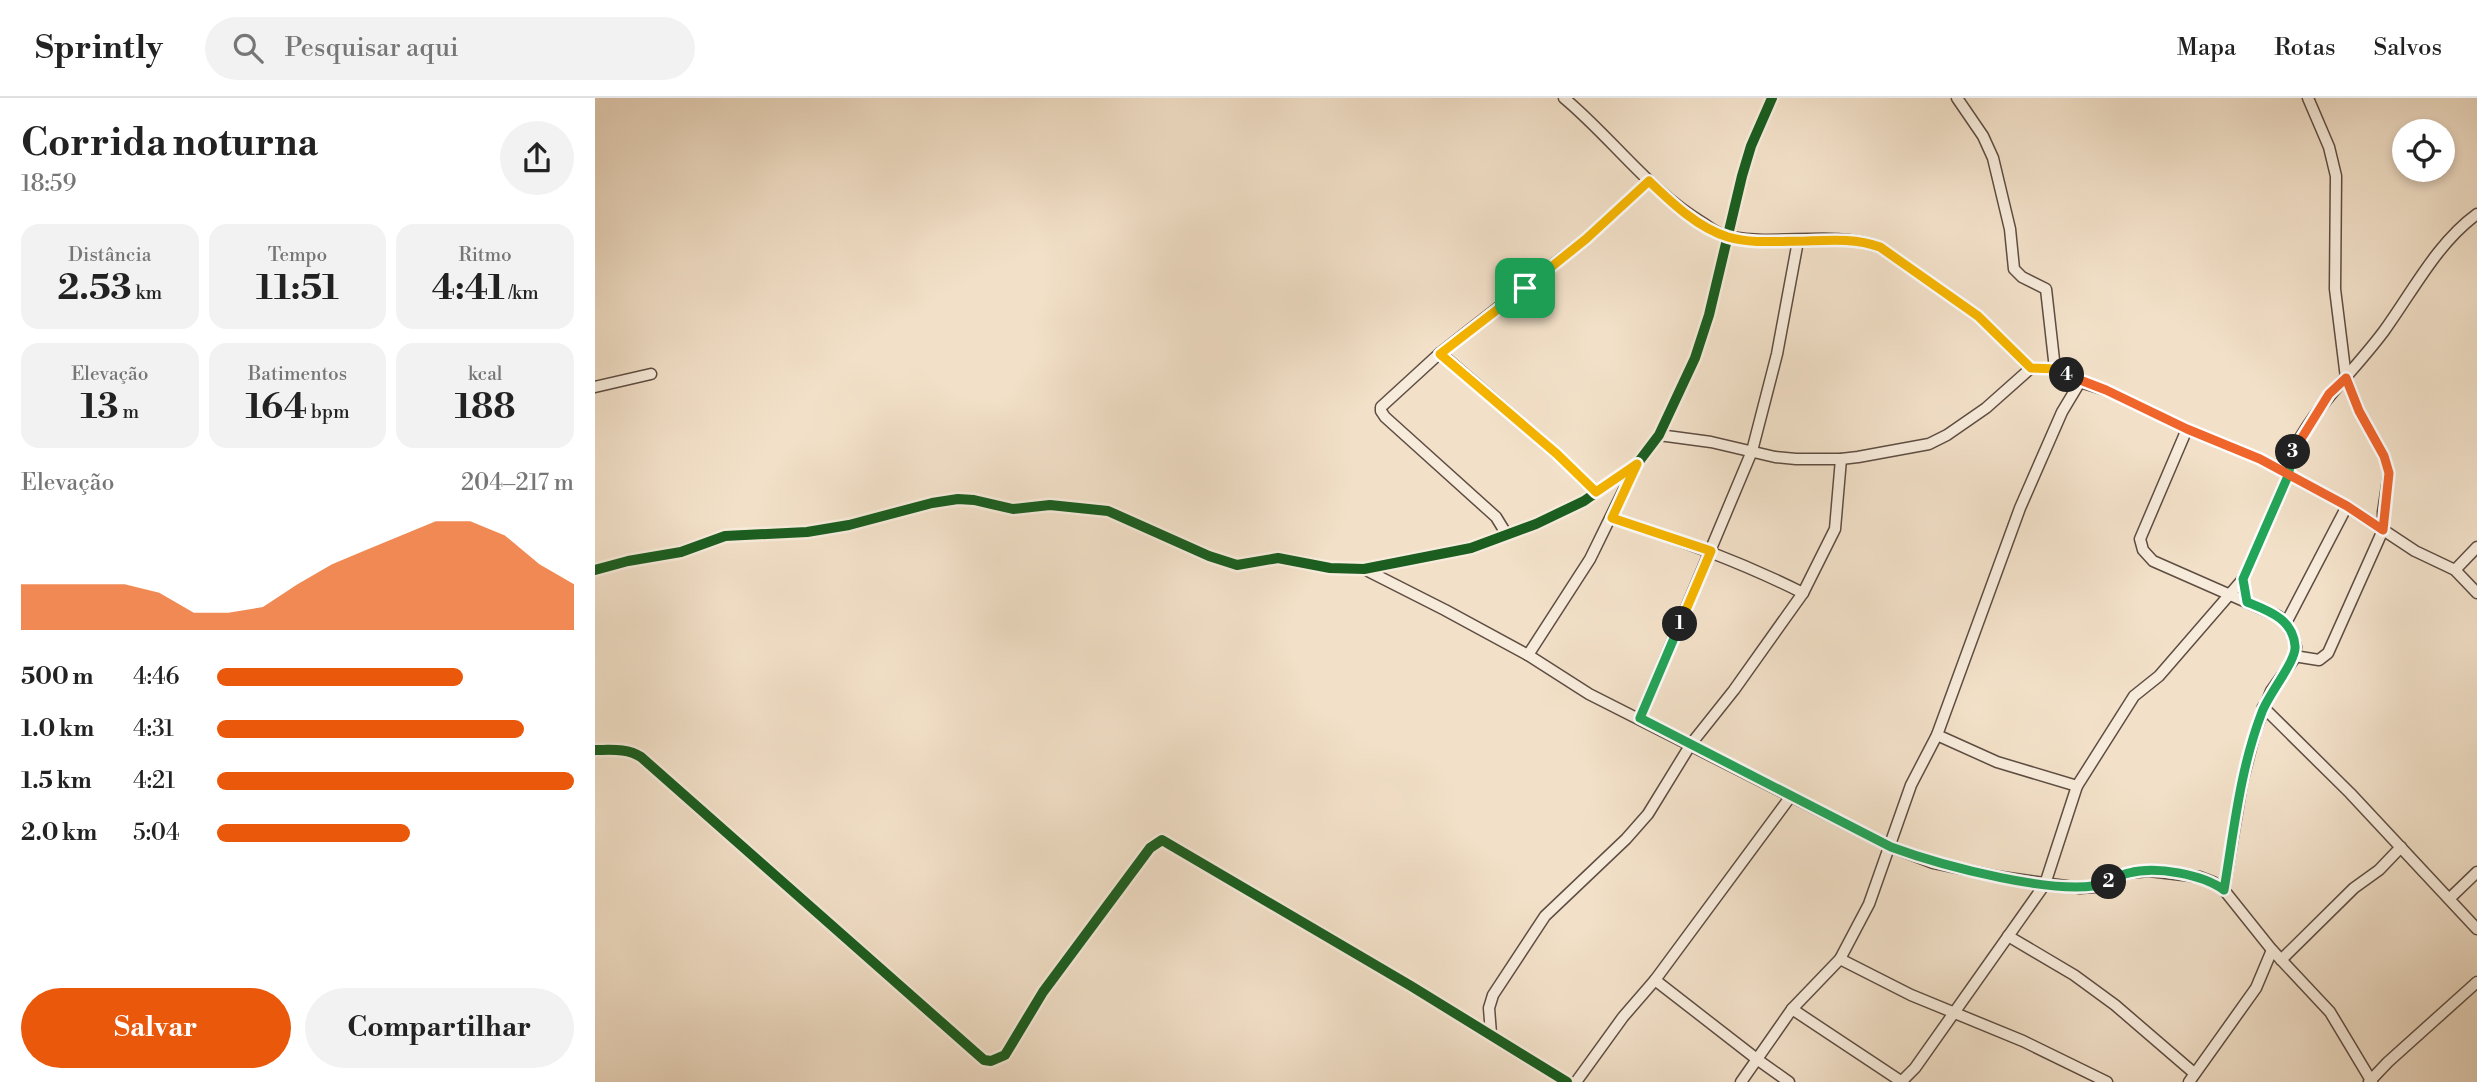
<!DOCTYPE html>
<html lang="pt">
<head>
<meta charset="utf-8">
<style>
  body { margin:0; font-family:"Libre Bodoni",serif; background:#f2f2f2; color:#222; height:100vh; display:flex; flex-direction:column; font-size:26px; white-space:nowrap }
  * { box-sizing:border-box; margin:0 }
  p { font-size:23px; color:#767676 }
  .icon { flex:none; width:38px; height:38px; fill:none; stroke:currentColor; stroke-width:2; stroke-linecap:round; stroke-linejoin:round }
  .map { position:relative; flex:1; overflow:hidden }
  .details { display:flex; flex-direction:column; background:#fff; width:595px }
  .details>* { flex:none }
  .buttons { position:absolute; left:1797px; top:21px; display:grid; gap:14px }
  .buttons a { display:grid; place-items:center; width:63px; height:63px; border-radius:50%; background:#fff; box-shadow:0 4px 10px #0003; font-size:35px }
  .pin { position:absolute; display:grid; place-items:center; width:60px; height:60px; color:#fff; margin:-30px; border-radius:14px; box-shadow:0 4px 10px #0006 }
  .km { position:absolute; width:35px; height:35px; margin:-18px; border-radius:50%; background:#222; color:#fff; font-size:19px; line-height:35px; text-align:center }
  .round { display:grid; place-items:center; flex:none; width:74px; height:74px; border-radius:37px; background:#f2f2f2 }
  .overview { display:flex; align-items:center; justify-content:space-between; height:119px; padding:0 21px }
  h1 { font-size:38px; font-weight:700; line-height:52px }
  .figures { display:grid; grid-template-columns:repeat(3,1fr); gap:10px; height:119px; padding:7px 21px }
  .figures div { display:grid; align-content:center; border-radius:18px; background:#f2f2f2; text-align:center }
  .figures b { font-size:35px; font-weight:700 }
  .figures small { font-size:19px; font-weight:400 }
  .figures p { font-size:19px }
  .chart { height:196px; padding:14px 21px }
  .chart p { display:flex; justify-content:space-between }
  .chart svg { width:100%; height:126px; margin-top:7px; fill:#ea580c; opacity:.7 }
  .cta { display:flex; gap:14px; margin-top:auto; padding:14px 21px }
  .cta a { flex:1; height:80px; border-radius:42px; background:#ea580c; color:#fff; font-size:28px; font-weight:700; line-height:80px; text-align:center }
  .cta a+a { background:#f2f2f2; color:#222 }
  ul { padding:0 21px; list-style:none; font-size:23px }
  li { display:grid; grid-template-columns:112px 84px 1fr; align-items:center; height:52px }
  li i { height:18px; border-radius:9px; background:#ea580c }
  header { display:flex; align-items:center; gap:42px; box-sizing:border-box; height:98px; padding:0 35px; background:#fff; border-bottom:2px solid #e0e0e0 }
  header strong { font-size:33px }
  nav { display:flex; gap:38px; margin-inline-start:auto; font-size:24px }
  .search { width:490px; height:63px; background:#f2f2f2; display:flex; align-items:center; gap:18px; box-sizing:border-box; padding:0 24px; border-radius:38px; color:#767676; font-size:26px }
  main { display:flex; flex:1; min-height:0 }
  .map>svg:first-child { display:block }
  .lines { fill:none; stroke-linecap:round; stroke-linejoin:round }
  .minor-casing { stroke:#5e4d42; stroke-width:13 }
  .minor { stroke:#f7ebdb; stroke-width:10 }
  .cycleway-casing { stroke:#f7ebdb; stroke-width:15 }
  .cycleway { stroke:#1b5e20; stroke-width:10 }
  .split-1-casing { stroke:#fff; stroke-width:14 }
  .split-2-casing { stroke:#fff; stroke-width:14 }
  .split-3-casing { stroke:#fff; stroke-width:14 }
  .split-4-casing { stroke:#fff; stroke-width:14 }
  .split-5-casing { stroke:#fff; stroke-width:14 }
  .split-1 { stroke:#f5b400; stroke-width:9 }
  .split-2 { stroke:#22a559; stroke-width:9 }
  .split-3 { stroke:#22a559; stroke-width:9 }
  .split-4 { stroke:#f0652b; stroke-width:9 }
  .split-5 { stroke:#f5b400; stroke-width:9 }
</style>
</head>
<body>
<header>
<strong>Sprintly</strong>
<div class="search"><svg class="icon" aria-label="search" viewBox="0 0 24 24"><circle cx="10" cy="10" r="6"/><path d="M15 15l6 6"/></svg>Pesquisar aqui</div>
<nav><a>Mapa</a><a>Rotas</a><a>Salvos</a></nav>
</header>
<main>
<section class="details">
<div class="overview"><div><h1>Corrida noturna</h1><p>18:59</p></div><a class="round"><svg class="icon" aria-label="share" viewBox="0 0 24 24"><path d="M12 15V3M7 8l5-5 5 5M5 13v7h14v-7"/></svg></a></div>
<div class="figures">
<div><p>Distância</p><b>2.53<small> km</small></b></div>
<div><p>Tempo</p><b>11:51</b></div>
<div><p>Ritmo</p><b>4:41<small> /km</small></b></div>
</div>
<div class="figures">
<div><p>Elevação</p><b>13<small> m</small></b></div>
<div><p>Batimentos</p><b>164<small> bpm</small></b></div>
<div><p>kcal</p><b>188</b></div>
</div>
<div class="chart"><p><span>Elevação</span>204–217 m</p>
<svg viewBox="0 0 160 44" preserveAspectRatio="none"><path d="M0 44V28L10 28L20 28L30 28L40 31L50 38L60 38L70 36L80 28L90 21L100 16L110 11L120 6L130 6L140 11L150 21L160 28V44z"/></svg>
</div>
<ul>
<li><b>500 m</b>4:46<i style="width:69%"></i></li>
<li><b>1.0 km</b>4:31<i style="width:86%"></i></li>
<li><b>1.5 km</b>4:21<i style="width:100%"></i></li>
<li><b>2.0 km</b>5:04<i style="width:54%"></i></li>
</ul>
<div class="cta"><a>Salvar</a><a>Compartilhar</a></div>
</section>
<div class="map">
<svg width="1882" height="984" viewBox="0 0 1882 984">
  <rect width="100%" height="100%" fill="#f2e0c8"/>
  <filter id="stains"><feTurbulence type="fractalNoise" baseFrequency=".00286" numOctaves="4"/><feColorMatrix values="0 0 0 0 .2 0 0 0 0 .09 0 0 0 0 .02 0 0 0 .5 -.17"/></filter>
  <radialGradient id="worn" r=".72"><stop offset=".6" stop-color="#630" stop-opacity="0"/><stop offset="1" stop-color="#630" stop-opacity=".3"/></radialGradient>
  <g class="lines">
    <!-- minor casing -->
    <g class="minor-casing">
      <g id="minor">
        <path d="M969,0c48,40 85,93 139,125 8,6 18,13 28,14 49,9 102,-7 149,10l98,69 53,52 24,1 25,13 26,8 81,39 73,30 87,47 68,45 40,19 22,23"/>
        <polyline points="1362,0 1388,38 1398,60 1415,131 1419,171 1427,179 1451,191 1460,271"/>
        <polyline points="845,255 962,356 1001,394"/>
        <polyline points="0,289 56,276"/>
        <polyline points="1592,331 1545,441 1548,452 1558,463 1683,518 1691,525 1698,538 1701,549 1699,561 1676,593 1660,634 1647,685 1629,792"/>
        <polyline points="1064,337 1116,344 1180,359 1201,361 1246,361 1263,359 1334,346 1352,337 1391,310 1436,270"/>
        <path d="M1017,420c68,22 127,43 191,75"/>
        <polyline points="912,437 901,419 790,319 786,313 786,309 845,255 991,141 1054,83"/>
        <polyline points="769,471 850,512 933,557 994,596 1296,749 1338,765 1406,779 1485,790 1500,789 1533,775 1554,773 1605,779 1618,784 1629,792 1677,852 1735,914 1777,984"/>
        <polyline points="0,472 33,463 86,454 130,438 212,434 254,427 337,405 363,401 379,402 418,411 455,407 513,413 614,458 642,467 683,460 735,470 769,471 876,450 941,426 989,403 1042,366 1064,337 1100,260 1114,217 1147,78 1156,48 1177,0"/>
        <polyline points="1860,472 1882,449"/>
        <polyline points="1691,525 1752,408"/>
        <polyline points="933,557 995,461 1041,367"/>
        <polyline points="1699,558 1724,562 1733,555 1788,432 1788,414 1794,375 1789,358 1764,313 1751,280 1740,191 1741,78 1734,49 1713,0"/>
        <polyline points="1668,609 1755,695 1882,831"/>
        <polyline points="1045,620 1157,353 1182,256 1203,143"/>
        <polyline points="1342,637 1402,664 1482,688"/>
        <path d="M0,652c16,0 32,-2 46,7l343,303 7,1 14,-6 38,-63 107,-144 12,-8 249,146 156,96"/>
        <polyline points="1855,800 1882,774"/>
        <polyline points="1413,838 1479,877 1520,907 1599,975"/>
        <polyline points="1245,861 1316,897 1428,943 1512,984"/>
        <polyline points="1686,862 1759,790 1784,772 1806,749"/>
        <polyline points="1060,882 1163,962 1194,984"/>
        <polyline points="1197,911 1307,984"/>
        <polyline points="896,936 894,910 898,897 950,818 1031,741 1053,716 1096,646 1139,592 1208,495 1240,431 1246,361"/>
        <polyline points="981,984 1028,919 1060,882 1196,698"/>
        <polyline points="1146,984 1197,911 1245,861 1274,806 1316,687 1342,637 1425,410 1467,314 1485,284"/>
        <path d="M1306,984l14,-14 130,-184 32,-98 57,-90 25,-20 84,-97 45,-103c1,-11 3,-22 8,-31 23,-43 59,-75 88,-114 29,-40 53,-88 93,-117"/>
        <polyline points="1594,984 1661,890 1677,852"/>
        <polyline points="1774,984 1793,964 1882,884"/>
      </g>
    </g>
    <!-- minor -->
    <use href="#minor" class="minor"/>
    <!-- cycleway casing -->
    <g class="cycleway-casing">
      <g id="cycleway">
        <polyline points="0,472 33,463 86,454 130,438 212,434 254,427 337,405 363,401 379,402 418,411 455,407 513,413 614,458 642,467 683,460 735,470 769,471 876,450 941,426 989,403 1042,366 1064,337 1100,260 1114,217 1147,78 1156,48 1177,0"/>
        <path d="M0,652c16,0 32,-2 46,7l343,303 7,1 14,-6 38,-63 107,-144 12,-8 249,146 156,96"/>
      </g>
    </g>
    <!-- cycleway -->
    <use href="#cycleway" class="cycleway"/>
  </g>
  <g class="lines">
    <!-- split-1 casing -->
    <g class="split-1-casing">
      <polyline id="split-1" points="930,190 845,256 962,356 1001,394 1042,366 1017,420 1116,453 1085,526"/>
    </g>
    <!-- split-2 casing -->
    <g class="split-2-casing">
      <path id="split-2" d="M1085,526l-40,94 251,129c46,17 174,53 218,35"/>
    </g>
    <!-- split-3 casing -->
    <g class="split-3-casing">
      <path id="split-3" d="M1514,784c6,-3 13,-8 20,-9 27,-7 73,1 95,17 10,-60 16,-121 38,-178 7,-19 35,-52 33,-66 -2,-27 -26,-35 -48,-44l-4,-23 45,-103 5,-24"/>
    </g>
    <!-- split-4 casing -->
    <g class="split-4-casing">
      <polyline id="split-4" points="1472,277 1511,292 1592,331 1665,361 1752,408 1788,432 1794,375 1789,358 1764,313 1751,280 1734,296 1698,354"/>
    </g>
    <!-- split-5 casing -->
    <g class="split-5-casing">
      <path id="split-5" d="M930,190l61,-49 63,-58c22,21 49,47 79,56 23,7 53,4 77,4 26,-1 50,-3 75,6l98,69 53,52 24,1 12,6"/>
    </g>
    <!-- split-1 -->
    <use href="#split-1" class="split-1"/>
    <!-- split-2 -->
    <use href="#split-2" class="split-2"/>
    <!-- split-3 -->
    <use href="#split-3" class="split-3"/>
    <!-- split-4 -->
    <use href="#split-4" class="split-4"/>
    <!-- split-5 -->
    <use href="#split-5" class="split-5"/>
  </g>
  <rect width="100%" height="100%" filter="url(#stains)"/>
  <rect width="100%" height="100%" fill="url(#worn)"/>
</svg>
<div class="buttons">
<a><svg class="icon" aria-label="locate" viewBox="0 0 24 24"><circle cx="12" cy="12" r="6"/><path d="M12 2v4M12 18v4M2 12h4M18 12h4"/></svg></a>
</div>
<div class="pin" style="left:930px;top:190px;background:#1e9e55"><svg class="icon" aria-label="arrive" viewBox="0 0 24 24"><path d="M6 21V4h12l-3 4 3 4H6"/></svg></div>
<b class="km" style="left:1085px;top:526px">1</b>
<b class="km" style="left:1514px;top:784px">2</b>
<b class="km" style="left:1698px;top:354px">3</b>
<b class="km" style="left:1472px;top:277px">4</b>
</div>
</main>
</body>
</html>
